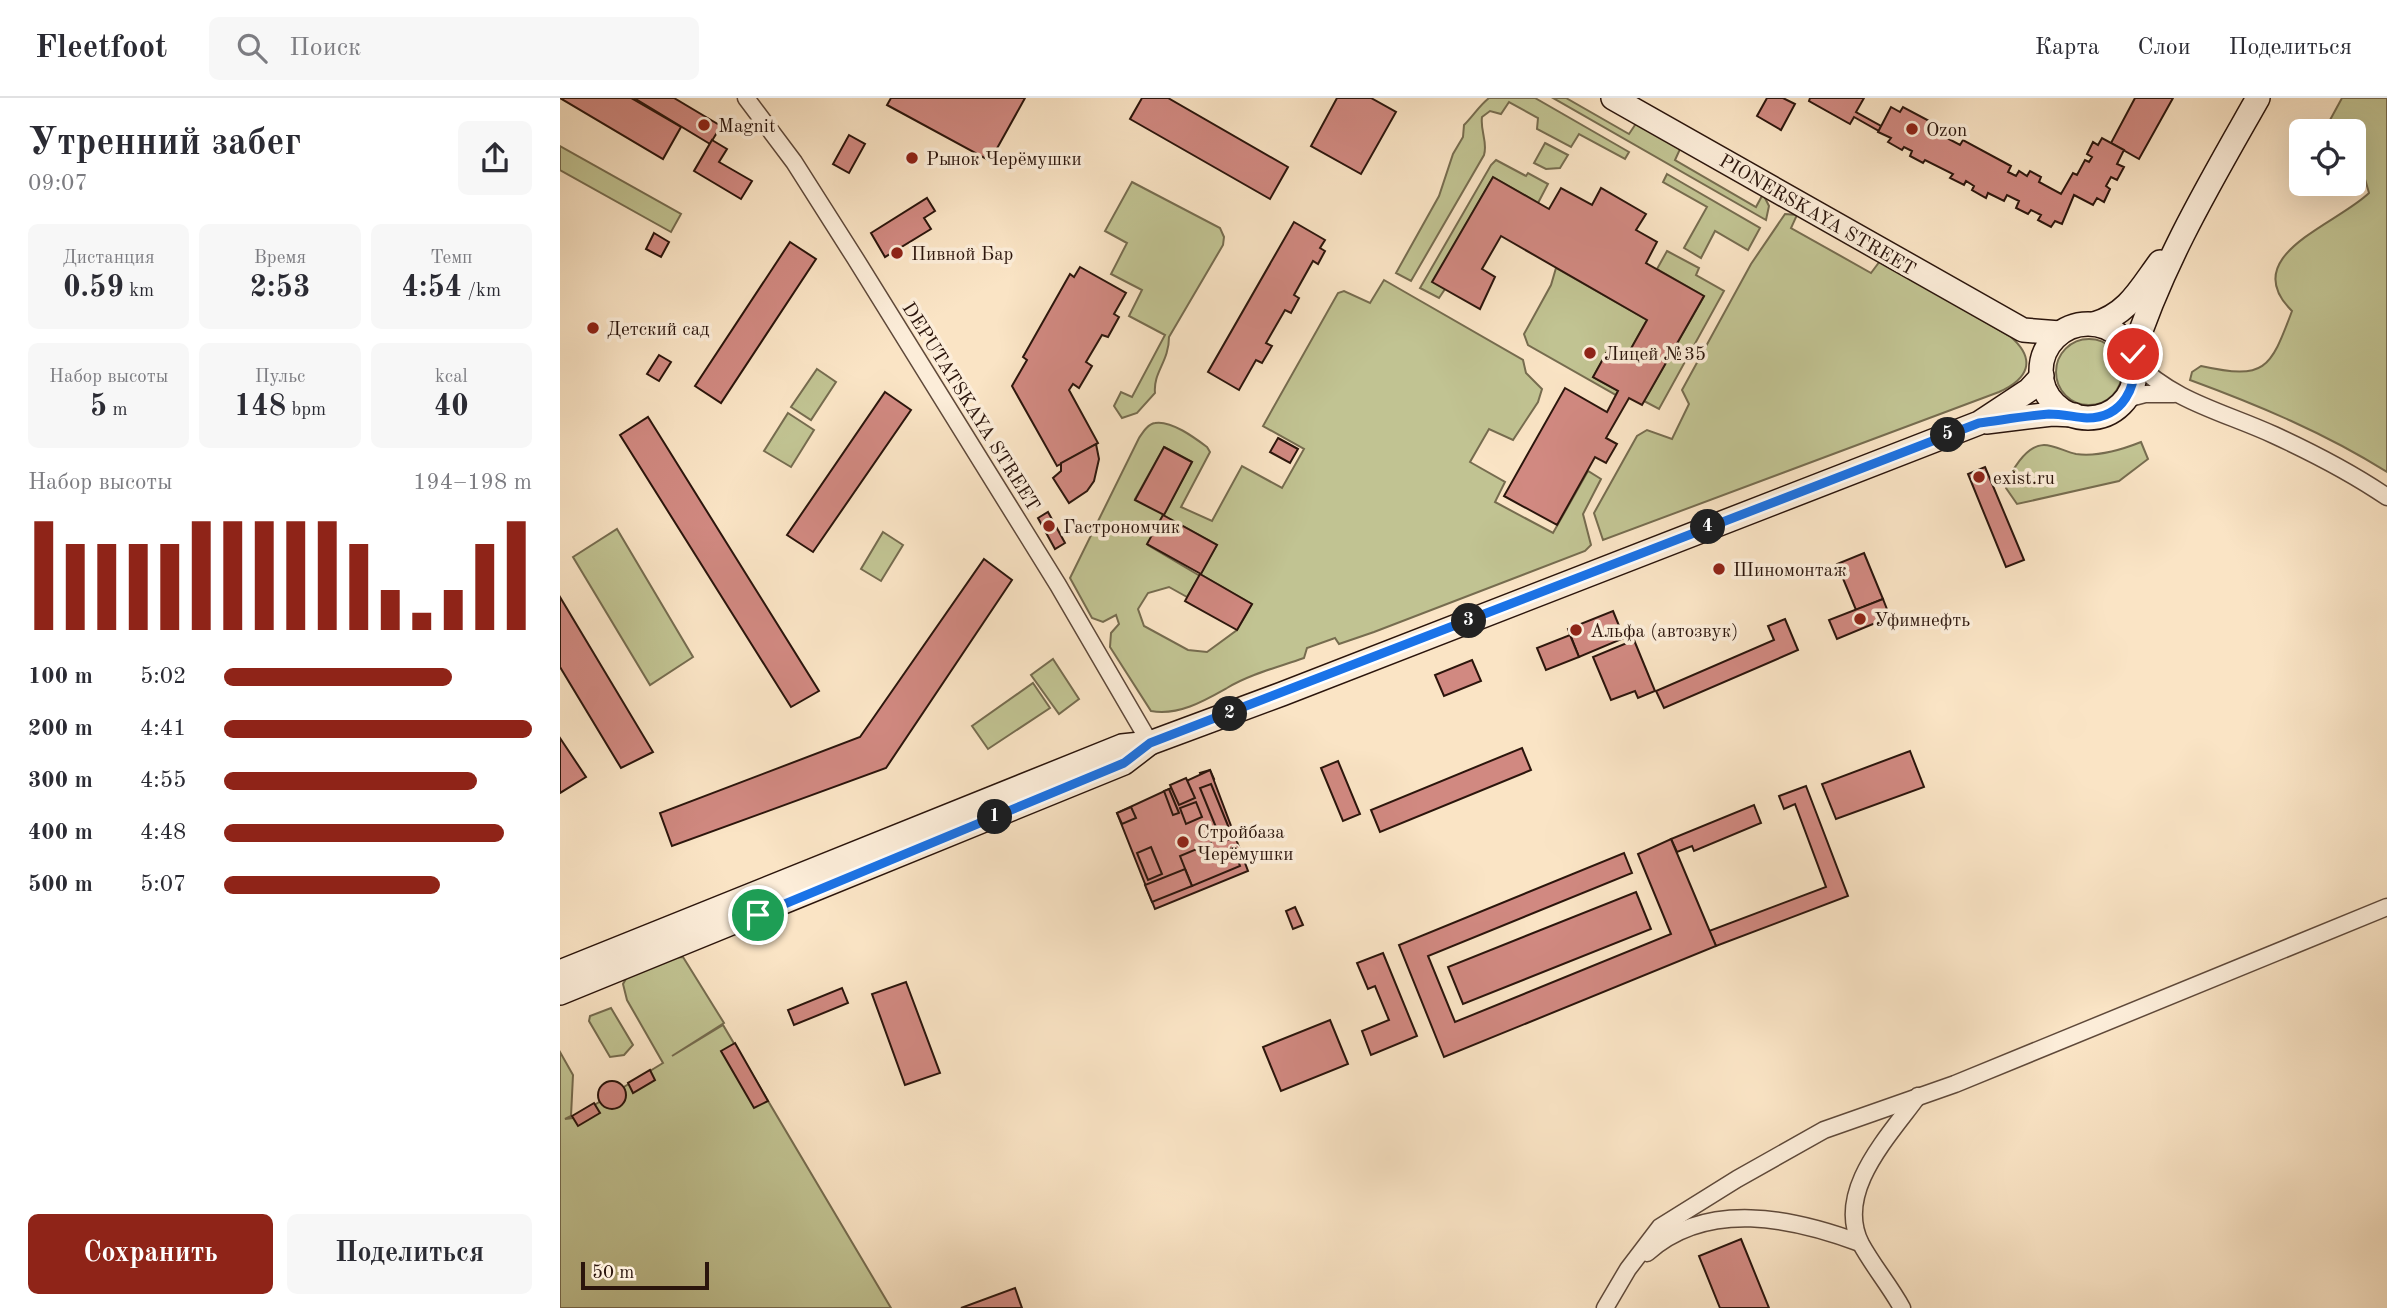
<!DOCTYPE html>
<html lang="ru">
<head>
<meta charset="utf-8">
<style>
  body { margin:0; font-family:"Old Standard TT",serif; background:#f7f7f7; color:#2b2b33; height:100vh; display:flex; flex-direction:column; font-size:26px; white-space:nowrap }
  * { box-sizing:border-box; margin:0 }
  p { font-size:23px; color:#7c7c81 }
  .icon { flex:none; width:38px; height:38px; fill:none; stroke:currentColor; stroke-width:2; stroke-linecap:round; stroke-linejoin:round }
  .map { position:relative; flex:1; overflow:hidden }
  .drawer { display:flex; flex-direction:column; background:#fff; width:560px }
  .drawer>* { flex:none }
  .controls { position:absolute; left:1729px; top:21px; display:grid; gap:14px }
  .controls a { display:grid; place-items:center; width:77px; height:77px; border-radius:10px; background:#fff; box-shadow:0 7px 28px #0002; font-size:35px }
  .scale { position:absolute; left:21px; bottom:18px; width:128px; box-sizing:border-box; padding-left:7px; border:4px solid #2b150c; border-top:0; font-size:19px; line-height:24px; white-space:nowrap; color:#2b150c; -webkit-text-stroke:5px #fcedd9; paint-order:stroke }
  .pin { position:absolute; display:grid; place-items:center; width:60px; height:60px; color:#fff; margin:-30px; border:4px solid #fff; border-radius:50%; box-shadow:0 2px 7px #0007 }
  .km { position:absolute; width:35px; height:35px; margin:-18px; border-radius:50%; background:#222; color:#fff; font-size:19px; line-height:35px; text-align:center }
  .round { display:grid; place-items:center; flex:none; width:74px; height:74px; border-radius:10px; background:#f7f7f7 }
  .summary { display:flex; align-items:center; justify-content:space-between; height:119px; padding:0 28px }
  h1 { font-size:38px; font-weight:700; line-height:52px }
  .figures { display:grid; grid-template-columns:repeat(3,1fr); gap:10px; height:119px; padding:7px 28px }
  .figures div { display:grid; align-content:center; border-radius:10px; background:#f7f7f7; text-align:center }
  .figures b { font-size:30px; font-weight:700 }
  .figures small { font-size:19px; font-weight:400 }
  .figures p { font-size:19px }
  .chart { height:196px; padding:14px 28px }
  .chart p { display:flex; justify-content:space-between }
  .chart svg { width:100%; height:126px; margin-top:7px; stroke:#8f2418; stroke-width:6 }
  .button { display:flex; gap:14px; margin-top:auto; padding:14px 28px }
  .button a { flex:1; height:80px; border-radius:10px; background:#8f2418; color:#fff; font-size:28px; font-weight:700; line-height:80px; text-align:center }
  .button a+a { background:#f7f7f7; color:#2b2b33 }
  ul { padding:0 28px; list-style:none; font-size:23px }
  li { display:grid; grid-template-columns:112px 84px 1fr; align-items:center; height:52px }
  li i { height:18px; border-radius:9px; background:#8f2418 }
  header { display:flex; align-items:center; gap:42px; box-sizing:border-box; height:98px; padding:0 35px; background:#fff; border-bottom:2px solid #e1e1e2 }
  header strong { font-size:33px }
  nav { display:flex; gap:38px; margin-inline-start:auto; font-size:24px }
  .search { width:490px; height:63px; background:#f7f7f7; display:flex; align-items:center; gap:18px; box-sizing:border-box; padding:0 24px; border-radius:10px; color:#7c7c81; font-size:26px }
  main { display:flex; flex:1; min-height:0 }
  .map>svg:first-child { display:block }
  .green { fill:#c1c392; stroke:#766c4f; stroke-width:2; fill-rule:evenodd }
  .building { fill:#d18981; stroke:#2b150c; stroke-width:2 }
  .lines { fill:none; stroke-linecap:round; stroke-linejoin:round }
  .minor-casing { stroke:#5f493a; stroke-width:19 }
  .secondary-casing { stroke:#2b150c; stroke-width:26 }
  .minor { stroke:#fcedd9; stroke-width:16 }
  .secondary { stroke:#fcedd9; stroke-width:23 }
  .route-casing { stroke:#fff; stroke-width:14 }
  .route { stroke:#1a73e8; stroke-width:9 }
  .poi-dot { fill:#8f2418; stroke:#fcedd9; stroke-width:2.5 }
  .labels { text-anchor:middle; stroke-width:7; stroke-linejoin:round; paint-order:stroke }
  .poi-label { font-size:19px; fill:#2b150c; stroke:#fcedd9; text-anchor:start }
  .street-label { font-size:19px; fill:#2b150c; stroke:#fcedd9 }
</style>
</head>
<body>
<header>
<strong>Fleetfoot</strong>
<div class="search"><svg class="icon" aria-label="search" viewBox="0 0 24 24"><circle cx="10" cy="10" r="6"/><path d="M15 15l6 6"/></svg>Поиск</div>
<nav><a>Карта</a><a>Слои</a><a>Поделиться</a></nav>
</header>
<main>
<section class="drawer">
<div class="summary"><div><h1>Утренний забег</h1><p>09:07</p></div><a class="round"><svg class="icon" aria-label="share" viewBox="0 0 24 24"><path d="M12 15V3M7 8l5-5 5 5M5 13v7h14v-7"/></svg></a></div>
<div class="figures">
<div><p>Дистанция</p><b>0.59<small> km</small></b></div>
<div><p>Время</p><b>2:53</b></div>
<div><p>Темп</p><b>4:54<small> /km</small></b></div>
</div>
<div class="figures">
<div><p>Набор высоты</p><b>5<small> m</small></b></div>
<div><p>Пульс</p><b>148<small> bpm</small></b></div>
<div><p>kcal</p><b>40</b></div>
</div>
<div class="chart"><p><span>Набор высоты</span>194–198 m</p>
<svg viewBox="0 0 160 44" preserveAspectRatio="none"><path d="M5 44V6M15 44V14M25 44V14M35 44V14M45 44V14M55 44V6M65 44V6M75 44V6M85 44V6M95 44V6M105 44V14M115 44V30M125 44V38M135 44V30M145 44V14M155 44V6"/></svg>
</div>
<ul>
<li><b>100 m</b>5:02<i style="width:74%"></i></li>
<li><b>200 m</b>4:41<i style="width:100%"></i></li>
<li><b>300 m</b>4:55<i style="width:82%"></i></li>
<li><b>400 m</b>4:48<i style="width:91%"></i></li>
<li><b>500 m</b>5:07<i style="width:70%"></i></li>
</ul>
<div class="button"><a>Сохранить</a><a>Поделиться</a></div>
</section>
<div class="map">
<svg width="1827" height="1210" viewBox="0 0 1827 1210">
  <rect width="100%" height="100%" fill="#fae4c5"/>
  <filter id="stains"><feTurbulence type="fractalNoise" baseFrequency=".00286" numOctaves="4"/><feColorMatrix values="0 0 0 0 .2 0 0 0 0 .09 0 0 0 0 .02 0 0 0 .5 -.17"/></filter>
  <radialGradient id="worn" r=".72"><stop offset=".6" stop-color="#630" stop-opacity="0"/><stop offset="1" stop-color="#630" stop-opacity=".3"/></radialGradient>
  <!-- green -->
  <g class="green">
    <path d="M929,0h46l94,54 -4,7 -46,-25 -8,13 -34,-18 1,-11 -29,-16 -8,12 -11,-3 -8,6c-2,14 6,25 2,38l-73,126 -15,-8 43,-77 14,-42 10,-17 1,-12c9,-9 15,-19 25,-27z"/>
    <polygon points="993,0 1006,0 1069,36 1077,24 1121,49 1115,62 1196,109 1203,96 1209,108 1206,122"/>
    <path d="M1782,0h45v374c-62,-39 -129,-67 -197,-92l2,-8 9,-6c64,14 69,4 91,-55 -56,-55 44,-86 77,-118l-4,-14 -11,-8v-40h-30z"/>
    <polygon points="985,45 1008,57 1000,70 986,71 974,65"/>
    <polygon points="0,48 121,116 111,134 0,72"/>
    <polygon points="936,62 966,78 968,75 988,86 978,105 933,79 873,184 885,191 879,200 860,190 931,67"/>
    <polygon points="1107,76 1200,130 1188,152 1155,133 1141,160 1124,150 1147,109 1103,84"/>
    <path d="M572,84l88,46 4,9 -1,8 -54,92c0,25 -16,35 -14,56l-18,20 -15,5 -8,-12 7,-14 11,5 33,-62 -36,-19 13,-26 -31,-16 16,-31 -22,-12z"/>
    <path d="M1225,116l12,1 -6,13 80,45 9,-12 131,76c26,23 17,42 -12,55l-396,148 -9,-27 43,-77 10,-6 25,9 17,-35 -7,-14 69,-126z"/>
    <polygon points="1107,153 1139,170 1136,177 1164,193 1099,311 1084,303 1144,198 1097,171"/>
    <polygon points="996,170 1087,222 1068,256 1054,248 1051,253 1048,252 1033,279 1058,293 1056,297 968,247 964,236 991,187"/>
    <path d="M824,182l139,80 3,13 16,16 -4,13 -25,38 -24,-11 -19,33 35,20 -10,20 58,31 35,-62 13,8 -18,35 8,31 -6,6 -211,81 -35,12 -4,-6 -28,10 -3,10c-25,9 -54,16 -77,30 -23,13 -49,28 -76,23l-41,-64 1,-14 8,-9 -3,-9 -13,7 -11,-4 -22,-40 69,-140c4,-6 9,-14 16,-15 16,-3 40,15 52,24l3,5 -29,55 31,14 30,-55 40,22 22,-39 -41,-23 75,-133 6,-2 26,12zM604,349l28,15 -28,52 -29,-15zM603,417l54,30 -17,29 52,30 -15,26 -30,22 -19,-2 -44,-24 -6,-17 10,-16 21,-6 18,10 13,-21 -52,-31z"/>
    <circle cx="1529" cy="274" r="33"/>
    <polygon points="257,271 276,284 251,322 231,309"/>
    <polygon points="228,315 254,332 231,369 204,353"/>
    <path d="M1581,344l7,17 -29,22 -102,23 -11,-16c3,-15 20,-43 38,-43 10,0 22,7 32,9 22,3 45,-4 65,-12z"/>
    <polygon points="57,431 133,559 90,587 13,459"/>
    <polygon points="323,434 343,447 321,483 301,471"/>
    <polygon points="493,561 519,601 499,616 471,577"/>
    <polygon points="473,585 490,610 428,651 412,628"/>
    <polygon points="123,859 164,925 112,958 163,927 331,1210 0,1210 0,954 13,977 11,1018 5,1021 13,1020 103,965 67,902 63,886 67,879 106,860"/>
    <polygon points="51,910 73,947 64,957 50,959 29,923 30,918"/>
  </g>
  <!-- building -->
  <g class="building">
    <polygon points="0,0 71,0 121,29 103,61"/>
    <polygon points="74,0 114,0 161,28 150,46"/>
    <polygon points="331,0 465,0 430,63 327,7"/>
    <polygon points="582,0 608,0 728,69 710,101 570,21"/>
    <polygon points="777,0 811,0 836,14 801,76 751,48"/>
    <polygon points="1207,0 1223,0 1235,6 1221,32 1197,18"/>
    <polygon points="1250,0 1304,0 1296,14 1321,28 1319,33 1294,19 1290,26 1249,3"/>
    <polygon points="1575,0 1613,0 1579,61 1551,45"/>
    <polygon points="1331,9 1340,14 1343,9 1388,33 1385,39 1400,47 1403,42 1451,68 1448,74 1456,78 1459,73 1467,78 1470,73 1481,79 1479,84 1501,96 1513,75 1517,77 1525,62 1529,64 1532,59 1527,56 1533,44 1538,47 1542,40 1564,52 1557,66 1564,69 1557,82 1551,79 1546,88 1550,91 1544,104 1537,100 1533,107 1514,97 1502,126 1495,123 1491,129 1478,122 1481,117 1471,112 1468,116 1456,110 1459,103 1447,97 1444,103 1428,95 1426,100 1412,92 1414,88 1406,83 1404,87 1390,80 1393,76 1365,62 1363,65 1350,58 1352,53 1344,49 1342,52 1328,44 1331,40 1318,34"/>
    <polygon points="289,37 305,46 289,75 273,66"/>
    <polygon points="152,42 167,51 159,64 192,83 181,101 134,73"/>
    <polygon points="933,79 989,111 1001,90 1032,107 1041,90 1086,116 1076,132 1097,144 1086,165 1144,198 1082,307 1069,300 1046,340 1057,346 1046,365 1035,359 997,427 944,398 1005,290 1047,314 1058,293 1033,279 1048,252 1051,253 1054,248 1068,256 1087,222 941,138 922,171 935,179 920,211 872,184"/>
    <polygon points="367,100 375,113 364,120 371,131 325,159 311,135"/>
    <polygon points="734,124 765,142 760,150 765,153 758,166 753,163 734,197 739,200 731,215 725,212 706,245 712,248 702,265 696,262 679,292 648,274"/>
    <polygon points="94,135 109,144 101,159 86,151"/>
    <polygon points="230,144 256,161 161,305 135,288"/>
    <polygon points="520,169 566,195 554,216 559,219 548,239 542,237 526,264 532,268 519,290 513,286 509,292 538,345 497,368 452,288 467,262 463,259 510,176 514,179"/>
    <polygon points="99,257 111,264 99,283 87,276"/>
    <polygon points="325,294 351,312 253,454 227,437"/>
    <polygon points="88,319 259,593 231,609 60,337"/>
    <polygon points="718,340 738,351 730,365 710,354"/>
    <polygon points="536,346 539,361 534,383 527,393 509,405 493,380 501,373 501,365"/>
    <polygon points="604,349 632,364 604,417 575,402"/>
    <polygon points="1425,369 1464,462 1446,469 1408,376"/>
    <polygon points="488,414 505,445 495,451 478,420"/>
    <polygon points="603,417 657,447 641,476 587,446"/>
    <polygon points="1304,455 1323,501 1296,512 1277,466"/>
    <polygon points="424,461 452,482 326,670 112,748 100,715 300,639"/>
    <polygon points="640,476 692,506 677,532 625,503"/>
    <polygon points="0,499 93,654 61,670 0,569"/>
    <polygon points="1323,501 1330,519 1277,541 1269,522"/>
    <polygon points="1053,513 1064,540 1019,559 1008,531"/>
    <polygon points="1225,521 1238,552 1104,610 1096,593 1214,542 1208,528"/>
    <polygon points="1010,537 1019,559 986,572 977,550"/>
    <polygon points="1074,542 1095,593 1078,600 1075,593 1051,602 1033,559"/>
    <polygon points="912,562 921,583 884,598 875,577"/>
    <polygon points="0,640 26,679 0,695"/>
    <polygon points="962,650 971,672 820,734 811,712"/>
    <polygon points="1350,653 1364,689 1276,721 1262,686"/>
    <polygon points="778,663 800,716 783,723 761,670"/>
    <polygon points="650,672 654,681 644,685 640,675"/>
    <polygon points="650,672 688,773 595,811 557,715"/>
    <polygon points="626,680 635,700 619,707 610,687"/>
    <polygon points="651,686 673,740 662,744 640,690"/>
    <polygon points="1246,688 1288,798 1156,848 1149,833 1266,789 1235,706 1224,711 1219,698"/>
    <polygon points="609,691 619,715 613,717 604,693"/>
    <polygon points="636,704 642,719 626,726 620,710"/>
    <polygon points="1194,707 1201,725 1134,753 1132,748 1117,754 1111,741"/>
    <polygon points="571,709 576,720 562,726 557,715"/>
    <polygon points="1111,741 1156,848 884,959 839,847 1064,755 1072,775 868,858 895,924 1111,836 1078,756"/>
    <polygon points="651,745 655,756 673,750 680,768 632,788 620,758"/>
    <polygon points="591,749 602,776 588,782 577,755"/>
    <polygon points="625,771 632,788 592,804 585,787"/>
    <polygon points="1076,794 1091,831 903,906 888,869"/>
    <polygon points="735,809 743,827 733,831 726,813"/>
    <polygon points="823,855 857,938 811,957 802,933 829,922 815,888 808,891 797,865"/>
    <polygon points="346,884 380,975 345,987 312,896"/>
    <polygon points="282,890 288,905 234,927 228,912"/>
    <polygon points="770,922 788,966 721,993 703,949"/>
    <polygon points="175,945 208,1003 194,1010 161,953"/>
    <polygon points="90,972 95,982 73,995 68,985"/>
    <circle cx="52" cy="997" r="14"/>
    <polygon points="34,1005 40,1015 18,1028 12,1018"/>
    <polygon points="1181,1141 1209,1210 1160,1210 1139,1158"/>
    <polygon points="455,1190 462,1210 401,1210"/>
  </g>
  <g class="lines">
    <!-- minor casing -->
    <g class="minor-casing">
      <g id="minor">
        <polyline points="186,0 234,64 295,160 498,487 590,645"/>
        <path d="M1574,263c40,41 90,51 140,74 39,18 78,38 113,62"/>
        <polyline points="1566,301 1585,296 1614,296"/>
        <path d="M1087,1155c60,-54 146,-35 213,-10"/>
        <polyline points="1045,1210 1068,1171 1100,1129 1177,1081 1264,1032 1395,986 1827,809"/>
        <path d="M1342,1210c-12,-22 -29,-42 -41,-64 -27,-52 28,-108 57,-148"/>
      </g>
    </g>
    <!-- secondary casing -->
    <g class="secondary-casing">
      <g id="secondary">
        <polyline points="1053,0 1463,232 1500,235"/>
        <path d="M1534,226c34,-10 46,-35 66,-62"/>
        <circle cx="1528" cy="273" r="47"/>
        <path d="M1573,256c29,-91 78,-173 125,-256"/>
        <polyline points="1426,324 1492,316 1514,317"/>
        <polyline points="0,874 562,648 590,645 722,596 1419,325 1469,292 1482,278"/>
        <polyline points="0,895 564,665 590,645"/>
      </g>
    </g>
    <!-- minor -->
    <use href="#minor" class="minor"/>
    <!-- secondary -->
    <use href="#secondary" class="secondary"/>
  </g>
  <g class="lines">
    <!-- route casing -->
    <g class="route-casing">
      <path id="route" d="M198,817l366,-152 26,-20 829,-320c23,-3 47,-7 70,-9 13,0 25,3 38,4 36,0 52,-32 46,-64"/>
    </g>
    <!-- route -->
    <use href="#route" class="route"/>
  </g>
  <!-- markers -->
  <g class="poi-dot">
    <circle cx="144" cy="27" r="7"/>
    <circle cx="1352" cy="31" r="7"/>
    <circle cx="352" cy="60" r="7"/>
    <circle cx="337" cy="155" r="7"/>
    <circle cx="33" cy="230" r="7"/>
    <circle cx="1030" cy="255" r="7"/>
    <circle cx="1419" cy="379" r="7"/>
    <circle cx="489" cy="428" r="7"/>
    <circle cx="1159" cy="471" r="7"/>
    <circle cx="1300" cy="521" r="7"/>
    <circle cx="1016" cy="532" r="7"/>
    <circle cx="623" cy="744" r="7"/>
  </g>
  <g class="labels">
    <!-- poi labels -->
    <g class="poi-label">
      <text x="158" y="34">Magnit</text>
      <text x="1366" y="38">Ozon</text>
      <text x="366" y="67">Рынок Черёмушки</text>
      <text x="351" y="162">Пивной Бар</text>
      <text x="47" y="237">Детский сад</text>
      <text x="1044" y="262">Лицей №35</text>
      <text x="1433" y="386">exist.ru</text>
      <text x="503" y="435">Гастрономчик</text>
      <text x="1173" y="478">Шиномонтаж</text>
      <text x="1314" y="528">Уфимнефть</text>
      <text x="1030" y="539">Альфа (автозвук)</text>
      <text x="637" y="740">Стройбаза<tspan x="637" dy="22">Черёмушки</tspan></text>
    </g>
    <!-- street labels -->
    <g class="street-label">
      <text transform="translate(1258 116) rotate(30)" y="7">PIONERSKAYA STREET</text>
      <text transform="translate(412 308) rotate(58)" y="7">DEPUTATSKAYA STREET</text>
    </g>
  </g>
  <rect width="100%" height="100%" filter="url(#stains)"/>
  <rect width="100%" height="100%" fill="url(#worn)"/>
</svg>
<div class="controls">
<a><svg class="icon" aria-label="locate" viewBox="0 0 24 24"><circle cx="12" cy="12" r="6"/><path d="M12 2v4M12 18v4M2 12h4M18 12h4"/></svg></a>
</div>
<div class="scale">50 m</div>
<div class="pin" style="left:198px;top:817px;background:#1e9e55"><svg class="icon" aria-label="arrive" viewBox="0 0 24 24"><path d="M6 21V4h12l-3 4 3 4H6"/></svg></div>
<div class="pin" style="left:1573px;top:256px;background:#d93025"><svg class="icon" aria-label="check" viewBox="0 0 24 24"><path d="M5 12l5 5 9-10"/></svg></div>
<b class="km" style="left:435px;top:719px">1</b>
<b class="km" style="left:670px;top:616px">2</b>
<b class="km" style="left:909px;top:523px">3</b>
<b class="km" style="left:1148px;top:429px">4</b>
<b class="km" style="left:1388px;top:337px">5</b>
</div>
</main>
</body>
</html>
